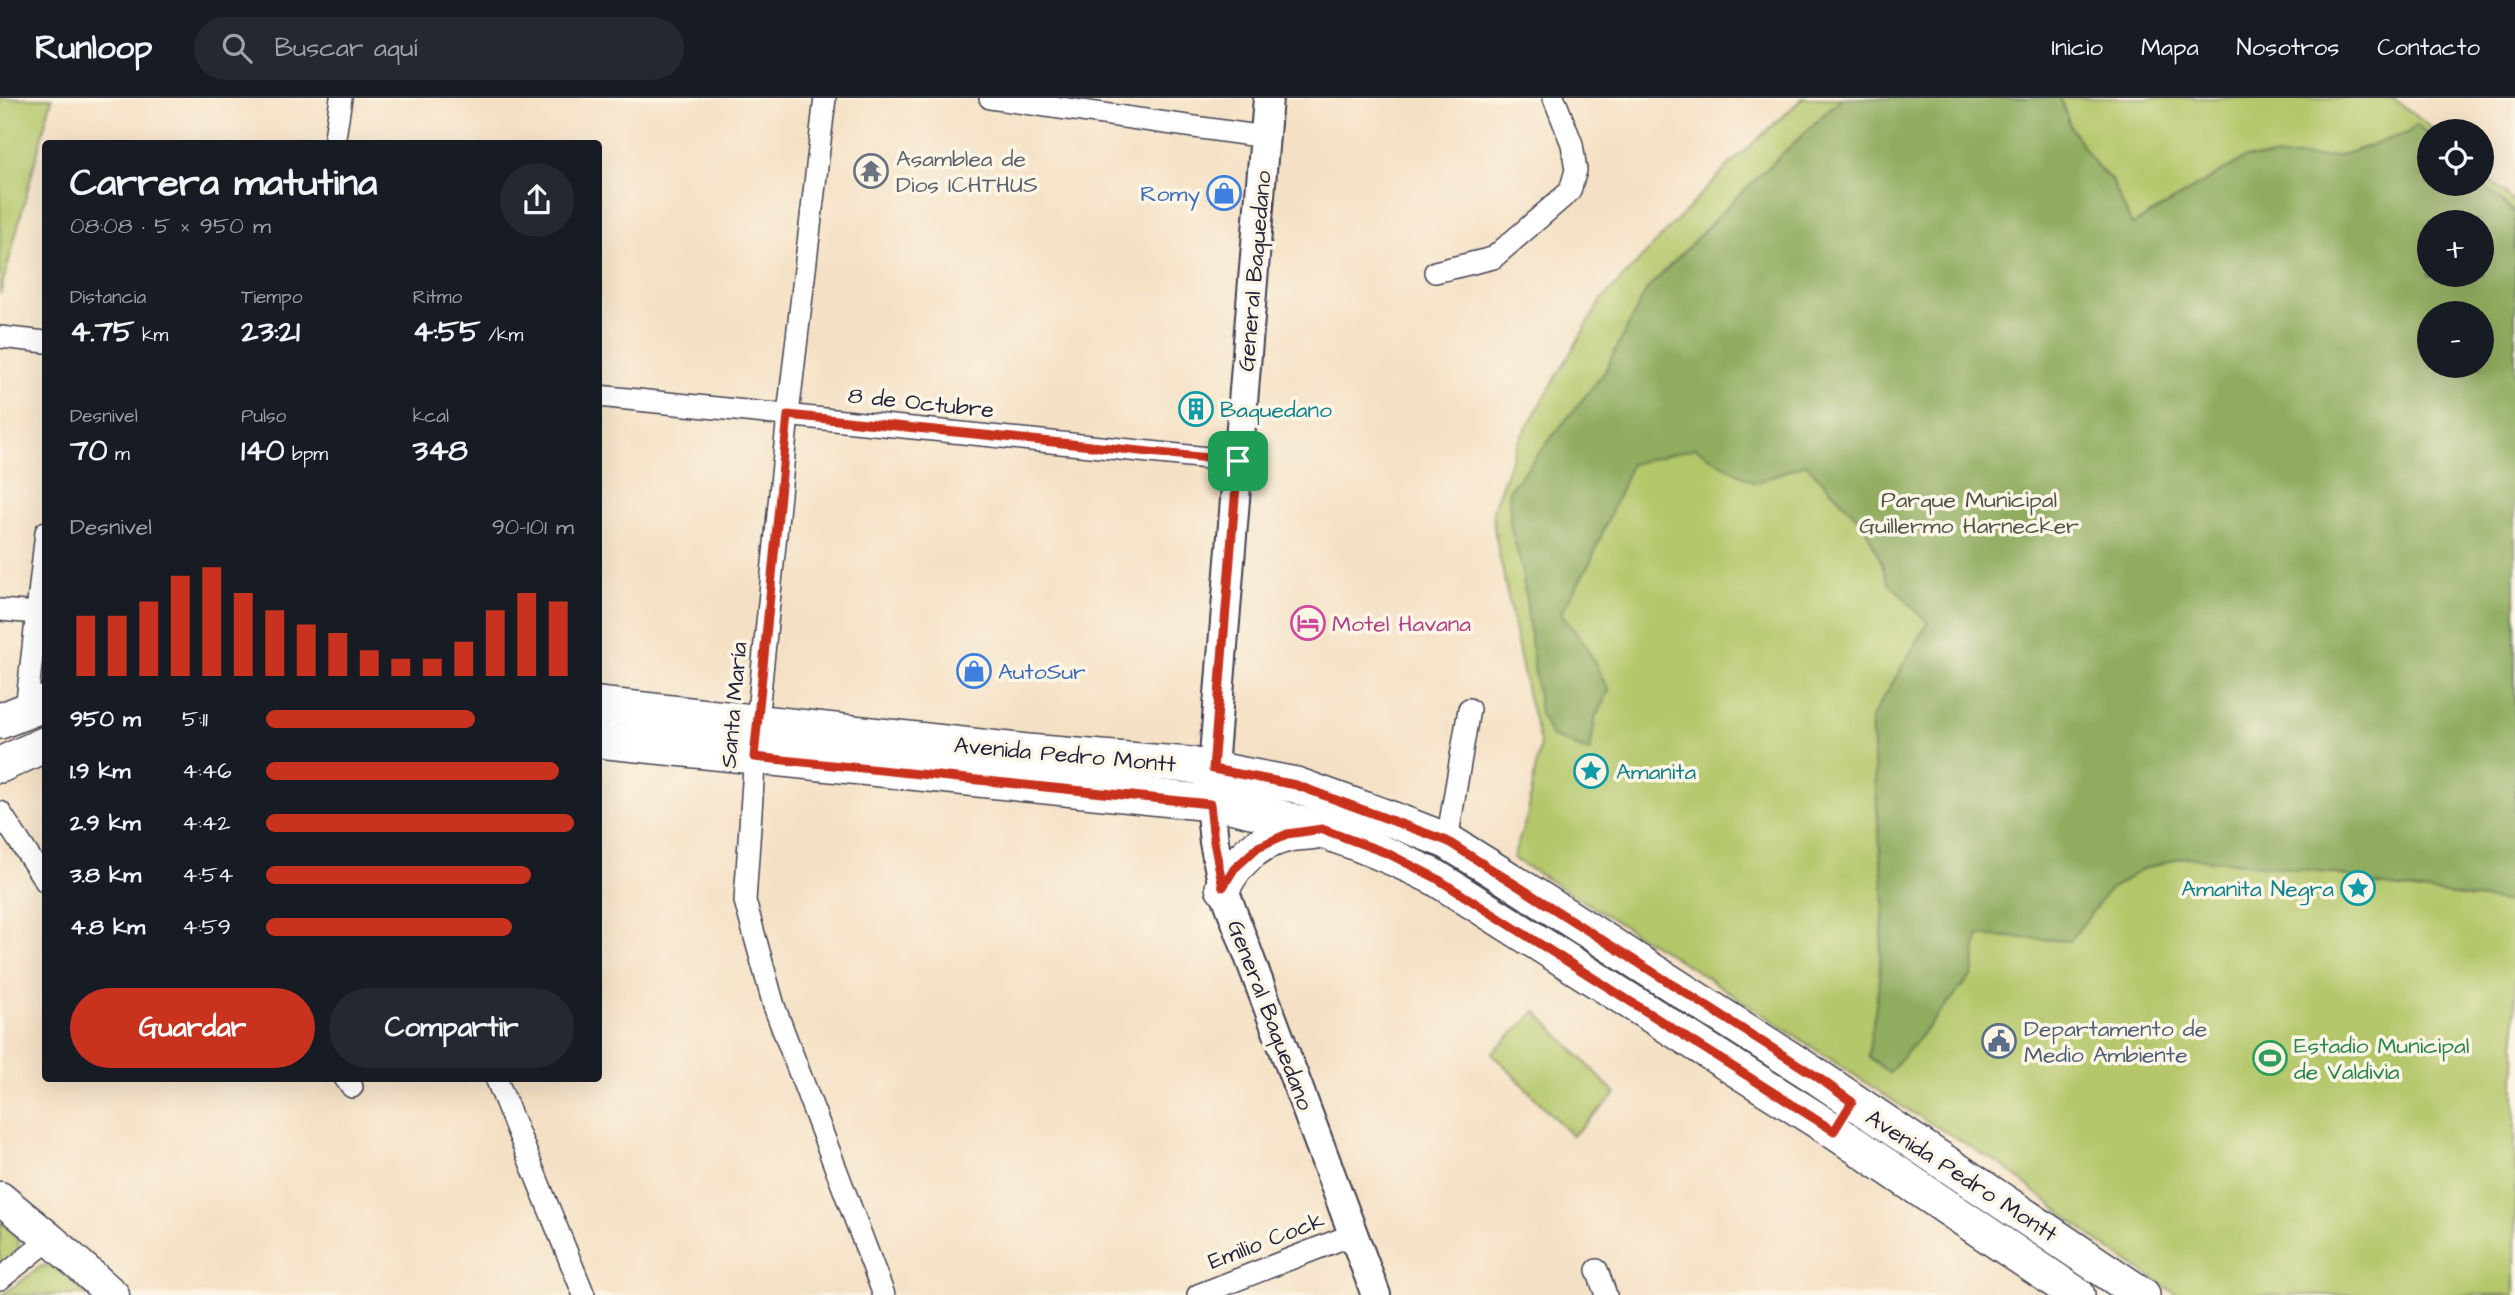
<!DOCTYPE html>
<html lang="es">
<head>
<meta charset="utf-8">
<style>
  body { margin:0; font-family:"Architects Daughter",sans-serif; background:#242831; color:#f1f3f6; height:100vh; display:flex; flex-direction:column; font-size:26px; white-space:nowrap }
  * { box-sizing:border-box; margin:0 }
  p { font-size:23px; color:#9ea1a6 }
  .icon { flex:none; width:38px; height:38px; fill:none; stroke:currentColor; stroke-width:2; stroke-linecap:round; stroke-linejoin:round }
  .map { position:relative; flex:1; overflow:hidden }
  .details { position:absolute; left:42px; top:42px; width:560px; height:942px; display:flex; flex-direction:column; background:#171b24; border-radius:7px; box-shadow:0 7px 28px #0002 }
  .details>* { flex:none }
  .controls { position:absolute; left:2417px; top:21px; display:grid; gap:14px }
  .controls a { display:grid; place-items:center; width:77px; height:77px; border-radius:50%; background:#171b24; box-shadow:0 7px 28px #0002; font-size:35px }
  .pin { position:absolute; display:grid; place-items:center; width:60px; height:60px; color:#fff; margin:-30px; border-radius:14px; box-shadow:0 4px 10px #0006 }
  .round { display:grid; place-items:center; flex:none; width:74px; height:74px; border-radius:37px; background:#242831 }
  .overview { display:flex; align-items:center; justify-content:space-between; height:119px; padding:0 28px }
  h1 { font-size:38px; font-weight:800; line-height:52px }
  .figures { display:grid; grid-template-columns:repeat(3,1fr); gap:10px; height:119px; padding:7px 28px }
  .figures div { display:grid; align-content:center }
  .figures b { font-size:30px; font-weight:800 }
  .figures small { font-size:19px; font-weight:400 }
  .figures p { font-size:19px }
  .chart { height:196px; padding:14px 28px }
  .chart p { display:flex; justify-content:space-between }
  .chart svg { width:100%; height:126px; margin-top:7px; stroke:#c8321e; stroke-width:6 }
  .button { display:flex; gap:14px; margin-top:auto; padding:14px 28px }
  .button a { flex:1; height:80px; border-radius:42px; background:#c8321e; color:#fff; font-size:28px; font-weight:800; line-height:80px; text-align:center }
  .button a+a { background:#242831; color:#f1f3f6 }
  ul { padding:0 28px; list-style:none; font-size:23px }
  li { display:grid; grid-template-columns:112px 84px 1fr; align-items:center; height:52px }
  li i { height:18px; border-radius:9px; background:#c8321e }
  header { display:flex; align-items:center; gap:42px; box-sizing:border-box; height:98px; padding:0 35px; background:#171b24; border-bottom:2px solid #363941 }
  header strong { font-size:33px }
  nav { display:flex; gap:38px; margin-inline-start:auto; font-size:24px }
  .search { width:490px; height:63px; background:#242831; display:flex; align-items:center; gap:18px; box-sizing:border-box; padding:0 24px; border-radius:38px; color:#9ea1a6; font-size:26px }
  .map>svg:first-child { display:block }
  .green { fill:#b4c76b; stroke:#6b7453; stroke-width:2; fill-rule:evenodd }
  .forest { fill:#8fac5f; stroke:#58674d; stroke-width:2; fill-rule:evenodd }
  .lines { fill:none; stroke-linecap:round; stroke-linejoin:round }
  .minor-casing { stroke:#423f50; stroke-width:24 }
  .tertiary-casing { stroke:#423f50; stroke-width:32 }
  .secondary-casing { stroke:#423f50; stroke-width:35 }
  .primary-casing { stroke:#423f50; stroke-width:38 }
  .minor { stroke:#fff; stroke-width:21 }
  .tertiary { stroke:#fff; stroke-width:28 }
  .secondary { stroke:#fff; stroke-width:32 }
  .primary { stroke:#fff; stroke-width:35 }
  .route-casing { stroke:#fff; stroke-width:14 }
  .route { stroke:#c8321e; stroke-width:9 }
  .labels { text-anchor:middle; stroke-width:7; stroke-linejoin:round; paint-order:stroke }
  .worship-label { font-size:23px; fill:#5b616d; stroke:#fcf5e5; text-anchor:start }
  .shop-label { font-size:23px; fill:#366cbe; stroke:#fcf5e5; text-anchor:end }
  .street-label { font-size:23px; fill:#22223b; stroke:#fcf5e5 }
  .culture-label { font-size:23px; fill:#0d838f; stroke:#fcf5e5; text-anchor:start }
  .park-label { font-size:23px; fill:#4e5449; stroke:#fcf5e5 }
  .hotel-label { font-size:23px; fill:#b23c85; stroke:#fcf5e5; text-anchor:start }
  .service-label { font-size:23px; fill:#4e5e75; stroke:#fcf5e5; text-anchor:start }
  .leisure-label { font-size:23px; fill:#27864d; stroke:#fcf5e5; text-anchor:start }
</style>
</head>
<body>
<header>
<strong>Runloop</strong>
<div class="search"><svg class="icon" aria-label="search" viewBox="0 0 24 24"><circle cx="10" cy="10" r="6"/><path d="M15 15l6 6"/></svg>Buscar aquí</div>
<nav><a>Inicio</a><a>Mapa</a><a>Nosotros</a><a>Contacto</a></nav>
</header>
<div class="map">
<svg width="2515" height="1197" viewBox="0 0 2515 1197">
  <rect width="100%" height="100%" fill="#fcf5e5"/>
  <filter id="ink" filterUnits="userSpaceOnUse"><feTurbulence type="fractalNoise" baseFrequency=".0143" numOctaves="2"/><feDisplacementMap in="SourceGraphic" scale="14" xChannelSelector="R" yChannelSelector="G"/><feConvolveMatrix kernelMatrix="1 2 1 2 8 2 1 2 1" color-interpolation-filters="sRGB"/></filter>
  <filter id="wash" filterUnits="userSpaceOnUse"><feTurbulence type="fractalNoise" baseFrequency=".00686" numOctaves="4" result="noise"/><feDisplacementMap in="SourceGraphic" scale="28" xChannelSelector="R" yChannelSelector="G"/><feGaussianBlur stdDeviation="1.57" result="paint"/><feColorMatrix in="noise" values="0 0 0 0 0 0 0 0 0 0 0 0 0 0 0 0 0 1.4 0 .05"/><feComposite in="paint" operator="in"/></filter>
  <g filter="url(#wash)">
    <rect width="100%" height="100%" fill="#f4e1c5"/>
    <!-- green -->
    <g class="green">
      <polygon points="0,0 52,0 0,196"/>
      <path d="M1803,0h590l42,33h-6v53h53v-12l33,32v1091h-337l-78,-52 -97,-77 -105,-62 -201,-133 -184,-113 15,-45 12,-70 -12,-46 -34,-169 -1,-19 24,-65 84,-143 127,-135zM2429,124h53v53h-53zM2429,215h53v53h-53z"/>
      <polygon points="1536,913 1616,996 1572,1038 1492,955"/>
      <polygon points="0,1123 17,1139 20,1152 0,1167"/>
      <polygon points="53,1167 88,1197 2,1197 42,1168"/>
    </g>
    <!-- forest -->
    <path class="forest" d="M1841,0h219l11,30 26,38 15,15 20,44 113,-67 93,-2 70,-23 8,-8 13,11v48l53,-1 33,31v689l-154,-20 -9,-6 -34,-6 -134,-14 -41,12 -34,21 -39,51 -92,-6 -6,40 -83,98 -21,-17 10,-65 6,-86 -13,-186 57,-96 -40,-42 -7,-20 -18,-38 -57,-59 -52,19 -59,-35 -64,16 -40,97 -30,52 25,33 23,45 -14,27 -5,34 -39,-16 -11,-23 -18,-144 -12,-45 -1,-34 95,-117 43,-84 89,-91zM2429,124h53v53h-53zM2429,215h53v53h-53z"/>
  </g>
  <g filter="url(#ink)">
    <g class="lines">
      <!-- minor casing -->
      <g class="minor-casing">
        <g id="minor">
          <polyline points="825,0 788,317 757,624 745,803 774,908 884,1197"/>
          <polyline points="990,0 1265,39"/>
          <polyline points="334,46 341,0"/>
          <polyline points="1435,174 1493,160 1570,93 1576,72 1572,46 1554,0"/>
          <polyline points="0,239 46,244"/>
          <polyline points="598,298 1238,363"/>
          <polyline points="0,512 37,515"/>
          <polyline points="26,612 46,434"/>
          <polyline points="0,714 46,784"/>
          <polyline points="1447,743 1469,611"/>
          <polyline points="345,980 352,989"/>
          <polyline points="496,980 584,1197"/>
          <polyline points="1597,1172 1606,1197"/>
          <polyline points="0,1181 50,1141"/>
          <polyline points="1198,1197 1354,1136"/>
        </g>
      </g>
      <!-- tertiary casing -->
      <g class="tertiary-casing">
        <polyline id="tertiary" points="1268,0 1210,706 1214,744 1223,789 1376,1197"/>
      </g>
      <!-- secondary casing -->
      <g class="secondary-casing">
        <polyline id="secondary" points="0,1100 50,1141 113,1197"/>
      </g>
      <!-- primary casing -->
      <g class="primary-casing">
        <g id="primary">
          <polyline points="598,607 1027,654 1190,667 1296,687 1396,723 1447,743 1505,779 1816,978 2142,1197"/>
          <polyline points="0,623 46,605"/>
          <path d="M598,642l632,65c72,16 140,40 206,73l398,253 243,164"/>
          <polyline points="0,667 46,646"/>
          <path d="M1223,789c13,-27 36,-47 66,-53 9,-2 18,-1 27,-3"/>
        </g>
      </g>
      <!-- minor -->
      <use href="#minor" class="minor"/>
      <!-- tertiary -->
      <use href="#tertiary" class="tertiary"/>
      <!-- secondary -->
      <use href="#secondary" class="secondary"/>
      <!-- primary -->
      <use href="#primary" class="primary"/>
    </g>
  </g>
  <g class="lines" filter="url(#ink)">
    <!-- route casing -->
    <g class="route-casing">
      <polygon id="route" points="788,317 1238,363 1213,671 1296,687 1447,743 1816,978 1852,1004 1834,1033 1436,780 1389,756 1322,731 1287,736 1258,749 1234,771 1223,789 1214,744 1210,706 754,659"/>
    </g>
    <!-- route -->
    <use href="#route" class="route"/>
  </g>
  <!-- icons -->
  <defs>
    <g id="temple-ring" transform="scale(1.75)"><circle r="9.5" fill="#fcf5e5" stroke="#6b7280" stroke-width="1.5"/><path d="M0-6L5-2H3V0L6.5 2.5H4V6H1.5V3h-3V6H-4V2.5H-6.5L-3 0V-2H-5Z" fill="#6b7280"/></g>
    <g id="shop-ring" transform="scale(1.75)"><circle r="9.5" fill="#fcf5e5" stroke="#3f7fe0" stroke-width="1.5"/><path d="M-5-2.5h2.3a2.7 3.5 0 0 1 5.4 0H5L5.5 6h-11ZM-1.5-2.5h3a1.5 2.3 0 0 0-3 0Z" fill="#3f7fe0"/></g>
    <g id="building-ring" transform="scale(1.75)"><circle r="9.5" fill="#fcf5e5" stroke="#0f9aa8" stroke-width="1.5"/><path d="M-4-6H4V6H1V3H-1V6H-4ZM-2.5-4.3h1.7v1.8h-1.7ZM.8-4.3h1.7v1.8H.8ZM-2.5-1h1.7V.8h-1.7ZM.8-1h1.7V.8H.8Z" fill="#0f9aa8"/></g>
    <g id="hotel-ring" transform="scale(1.75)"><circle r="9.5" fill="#fcf5e5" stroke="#d1479c" stroke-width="1.5"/><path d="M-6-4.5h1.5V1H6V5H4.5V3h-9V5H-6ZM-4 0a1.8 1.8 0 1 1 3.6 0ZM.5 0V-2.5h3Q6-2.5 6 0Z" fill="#d1479c"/></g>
    <g id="sight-ring" transform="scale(1.75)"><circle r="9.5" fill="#fcf5e5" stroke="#0f9aa8" stroke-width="1.5"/><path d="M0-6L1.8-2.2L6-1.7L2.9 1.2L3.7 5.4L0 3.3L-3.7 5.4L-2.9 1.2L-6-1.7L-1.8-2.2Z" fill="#0f9aa8"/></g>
    <g id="civic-ring" transform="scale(1.75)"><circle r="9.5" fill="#fcf5e5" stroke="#5c6f8a" stroke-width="1.5"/><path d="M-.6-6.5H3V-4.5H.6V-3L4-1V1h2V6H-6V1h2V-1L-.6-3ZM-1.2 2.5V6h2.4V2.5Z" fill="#5c6f8a"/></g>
    <g id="stadium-ring" transform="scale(1.75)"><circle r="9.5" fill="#fcf5e5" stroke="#2e9e5b" stroke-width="1.5"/><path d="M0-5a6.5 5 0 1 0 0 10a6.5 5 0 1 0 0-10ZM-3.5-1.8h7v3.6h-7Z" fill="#2e9e5b"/></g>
  </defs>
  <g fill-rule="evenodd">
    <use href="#temple-ring" x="871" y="73"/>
    <use href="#shop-ring" x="1224" y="95"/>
    <use href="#building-ring" x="1196" y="311"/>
    <use href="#hotel-ring" x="1308" y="525"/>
    <use href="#shop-ring" x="974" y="573"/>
    <use href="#sight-ring" x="1591" y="673"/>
    <use href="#sight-ring" x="2358" y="790"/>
    <use href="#civic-ring" x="1999" y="943"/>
    <use href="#stadium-ring" x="2270" y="960"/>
  </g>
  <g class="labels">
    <!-- worship labels -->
    <g class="worship-label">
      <text x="896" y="68">Asamblea de<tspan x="896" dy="26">Dios ICHTHUS</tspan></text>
    </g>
    <!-- shop labels -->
    <g class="shop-label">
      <text x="1200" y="103">Romy</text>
      <text x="998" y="581" text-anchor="start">AutoSur</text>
    </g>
    <!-- street labels -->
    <g class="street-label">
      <text transform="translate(1254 173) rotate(-85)" y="8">General Baquedano</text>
      <text transform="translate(921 304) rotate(6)" y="8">8 de Octubre</text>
      <text transform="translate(733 607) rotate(-85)" y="8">Santa María</text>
      <text transform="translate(1065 656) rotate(5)" y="8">Avenida Pedro Montt</text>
      <text transform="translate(1271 917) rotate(69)" y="8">General Baquedano</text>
      <text transform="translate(1962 1077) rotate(33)" y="8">Avenida Pedro Montt</text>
      <text transform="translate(1266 1142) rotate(-21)" y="8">Emilio Cock</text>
    </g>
    <!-- culture labels -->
    <g class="culture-label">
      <text x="1220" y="319">Baquedano</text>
      <text x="1616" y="681">Amanita</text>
      <text x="2334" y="798" text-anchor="end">Amanita Negra</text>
    </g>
    <!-- park labels -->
    <g class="park-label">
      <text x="1969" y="409">Parque Municipal<tspan x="1969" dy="26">Guillermo Harnecker</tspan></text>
    </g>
    <!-- hotel labels -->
    <g class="hotel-label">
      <text x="1332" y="533">Motel Havana</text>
    </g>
    <!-- service labels -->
    <g class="service-label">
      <text x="2024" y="938">Departamento de<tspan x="2024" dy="26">Medio Ambiente</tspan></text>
    </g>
    <!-- leisure labels -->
    <g class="leisure-label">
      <text x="2294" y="955">Estadio Municipal<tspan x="2294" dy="26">de Valdivia</tspan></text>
    </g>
  </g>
</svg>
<div class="controls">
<a><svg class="icon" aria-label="locate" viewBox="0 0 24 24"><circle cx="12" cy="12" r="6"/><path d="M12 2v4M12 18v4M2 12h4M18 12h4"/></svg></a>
<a>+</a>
<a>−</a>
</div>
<div class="pin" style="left:1238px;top:363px;background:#1e9e55"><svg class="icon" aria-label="arrive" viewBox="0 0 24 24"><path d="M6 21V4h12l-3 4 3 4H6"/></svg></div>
<section class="details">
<div class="overview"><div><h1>Carrera matutina</h1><p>08:08 · 5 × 950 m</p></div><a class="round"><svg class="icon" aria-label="share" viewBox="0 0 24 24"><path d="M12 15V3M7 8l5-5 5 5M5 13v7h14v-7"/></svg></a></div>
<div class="figures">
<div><p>Distancia</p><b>4.75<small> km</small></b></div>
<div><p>Tiempo</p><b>23:21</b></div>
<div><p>Ritmo</p><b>4:55<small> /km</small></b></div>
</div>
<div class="figures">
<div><p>Desnivel</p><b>70<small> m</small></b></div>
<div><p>Pulso</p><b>140<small> bpm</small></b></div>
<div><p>kcal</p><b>348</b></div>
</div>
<div class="chart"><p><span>Desnivel</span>90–101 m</p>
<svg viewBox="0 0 160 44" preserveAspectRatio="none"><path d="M5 44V23M15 44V23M25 44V18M35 44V9M45 44V6M55 44V15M65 44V21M75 44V26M85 44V29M95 44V35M105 44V38M115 44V38M125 44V32M135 44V21M145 44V15M155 44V18"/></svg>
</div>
<ul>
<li><b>950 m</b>5:11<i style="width:68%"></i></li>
<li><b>1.9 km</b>4:46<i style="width:95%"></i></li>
<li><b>2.9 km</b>4:42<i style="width:100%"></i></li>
<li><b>3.8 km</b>4:54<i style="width:86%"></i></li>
<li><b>4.8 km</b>4:59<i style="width:80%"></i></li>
</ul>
<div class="button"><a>Guardar</a><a>Compartir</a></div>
</section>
</div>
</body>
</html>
